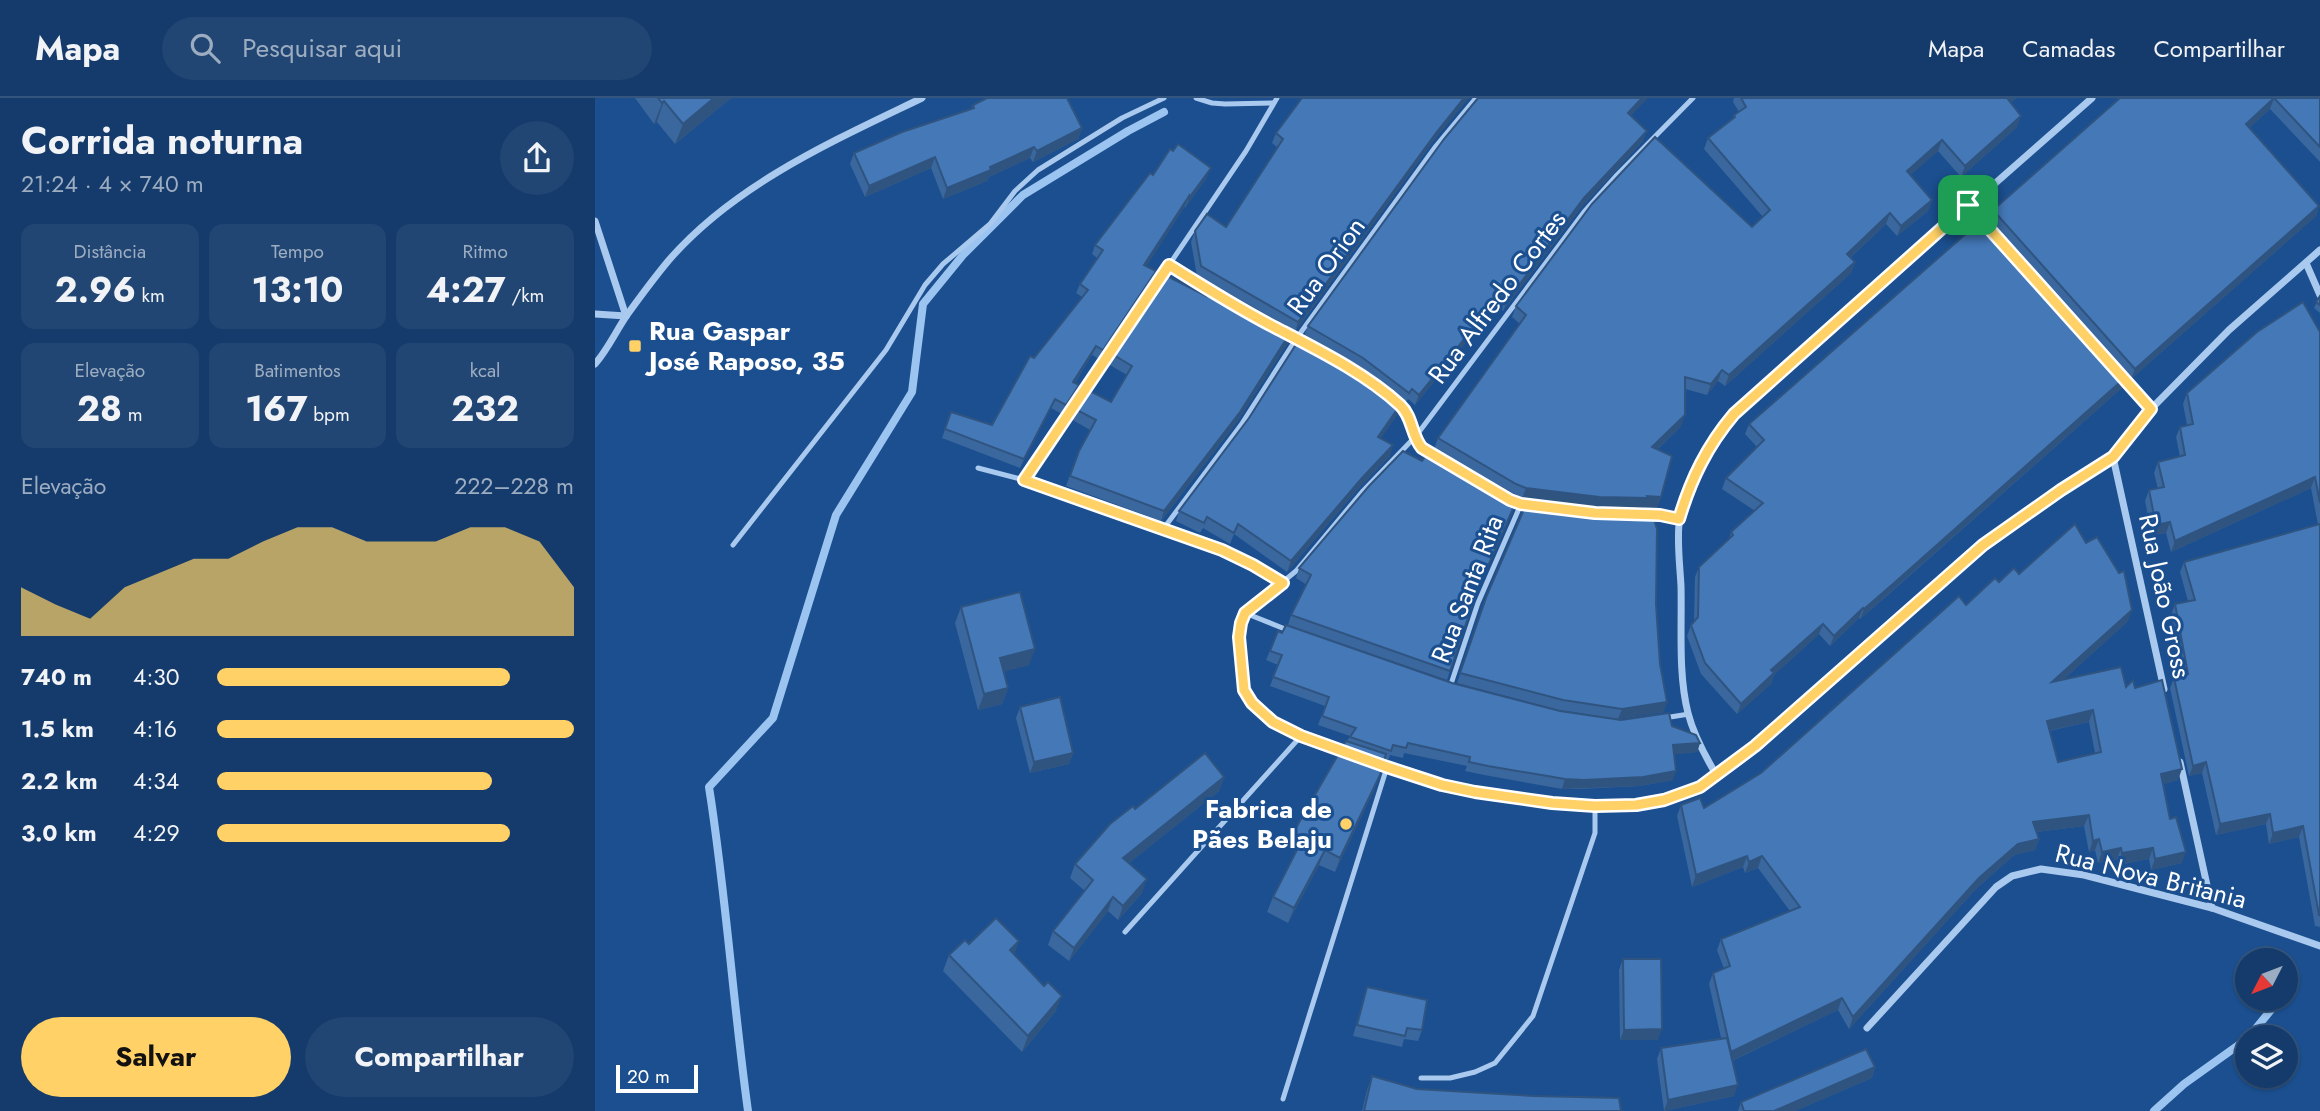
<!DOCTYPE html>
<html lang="pt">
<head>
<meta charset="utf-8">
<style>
  body { margin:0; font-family:Jost,sans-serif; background:#214673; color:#f1f3f6; height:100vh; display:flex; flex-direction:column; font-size:26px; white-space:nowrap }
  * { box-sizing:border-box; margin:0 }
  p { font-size:23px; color:#9dadc1 }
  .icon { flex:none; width:38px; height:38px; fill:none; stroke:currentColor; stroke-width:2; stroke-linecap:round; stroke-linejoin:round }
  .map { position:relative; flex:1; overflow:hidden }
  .side { display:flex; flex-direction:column; background:#143b6b; width:595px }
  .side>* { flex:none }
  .needle { width:46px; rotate:228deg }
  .tools { position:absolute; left:1640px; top:850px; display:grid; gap:14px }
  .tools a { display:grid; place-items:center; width:63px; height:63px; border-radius:50%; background:#143b6b; box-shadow:0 2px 5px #0004,0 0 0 2px #33557e; font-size:35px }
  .scale { position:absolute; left:21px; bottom:18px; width:82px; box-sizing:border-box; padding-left:7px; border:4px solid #fff; border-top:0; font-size:19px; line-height:24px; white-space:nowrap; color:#fff; -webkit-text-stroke:5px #1b4f8f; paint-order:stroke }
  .pin { position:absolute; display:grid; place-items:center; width:60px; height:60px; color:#fff; margin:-30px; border-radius:14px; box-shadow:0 4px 10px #0006 }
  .round { display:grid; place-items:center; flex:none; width:74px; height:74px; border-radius:37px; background:#214673 }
  .summary { display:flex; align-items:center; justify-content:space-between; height:119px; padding:0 21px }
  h1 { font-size:38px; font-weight:700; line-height:52px }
  .figures { display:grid; grid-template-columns:repeat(3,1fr); gap:10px; height:119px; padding:7px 21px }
  .figures div { display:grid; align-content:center; border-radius:14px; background:#214673; text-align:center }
  .figures b { font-size:35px; font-weight:700 }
  .figures small { font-size:19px; font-weight:400 }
  .figures p { font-size:19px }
  .chart { height:196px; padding:14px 21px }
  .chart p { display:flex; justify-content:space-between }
  .chart svg { width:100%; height:126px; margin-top:7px; fill:#ffd166; opacity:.7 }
  .action { display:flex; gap:14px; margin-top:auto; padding:14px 21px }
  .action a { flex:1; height:80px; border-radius:42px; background:#ffd166; color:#111; font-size:28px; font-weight:700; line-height:80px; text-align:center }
  .action a+a { background:#214673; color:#f1f3f6 }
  ul { padding:0 21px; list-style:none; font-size:23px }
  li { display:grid; grid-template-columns:112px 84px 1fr; align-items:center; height:52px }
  li i { height:18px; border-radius:9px; background:#ffd166 }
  header { display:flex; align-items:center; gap:42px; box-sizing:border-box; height:98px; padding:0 35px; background:#143b6b; border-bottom:2px solid #33557e }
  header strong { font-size:33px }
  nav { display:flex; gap:38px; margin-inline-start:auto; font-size:24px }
  .search { width:490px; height:63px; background:#214673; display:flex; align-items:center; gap:18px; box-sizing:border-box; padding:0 24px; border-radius:38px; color:#9dadc1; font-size:26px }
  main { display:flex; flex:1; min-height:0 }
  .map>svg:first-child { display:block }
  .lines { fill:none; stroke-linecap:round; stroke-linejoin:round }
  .stream { stroke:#9cc4f0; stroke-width:8 }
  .service { stroke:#a9c9ee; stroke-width:5 }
  .minor { stroke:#a9c9ee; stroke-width:7 }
  .wall { fill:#3a679d; fill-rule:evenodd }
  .shaded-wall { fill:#305480 }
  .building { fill:#4478b7; stroke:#305480; stroke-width:2; fill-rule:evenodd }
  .route-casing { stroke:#fff; stroke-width:14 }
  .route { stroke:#ffd166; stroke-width:9 }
  .poi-dot { fill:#ffd166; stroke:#1b4f8f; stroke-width:2.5 }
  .labels { text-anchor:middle; stroke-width:6; stroke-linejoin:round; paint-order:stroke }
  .street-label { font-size:26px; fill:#fff; stroke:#1b4f8f }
  .poi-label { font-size:26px; font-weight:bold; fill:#fff; stroke:#1b4f8f; text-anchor:start }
</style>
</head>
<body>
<header>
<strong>Mapa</strong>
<div class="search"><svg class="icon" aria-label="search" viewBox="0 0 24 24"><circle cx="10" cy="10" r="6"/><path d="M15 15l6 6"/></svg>Pesquisar aqui</div>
<nav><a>Mapa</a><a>Camadas</a><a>Compartilhar</a></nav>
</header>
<main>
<section class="side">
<div class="summary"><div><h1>Corrida noturna</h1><p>21:24 · 4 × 740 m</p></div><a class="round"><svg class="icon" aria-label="share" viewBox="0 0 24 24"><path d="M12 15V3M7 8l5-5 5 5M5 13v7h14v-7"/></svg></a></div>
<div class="figures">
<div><p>Distância</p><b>2.96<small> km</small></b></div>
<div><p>Tempo</p><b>13:10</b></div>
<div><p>Ritmo</p><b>4:27<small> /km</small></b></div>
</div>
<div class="figures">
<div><p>Elevação</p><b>28<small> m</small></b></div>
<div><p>Batimentos</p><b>167<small> bpm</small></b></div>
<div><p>kcal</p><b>232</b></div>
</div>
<div class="chart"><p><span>Elevação</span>222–228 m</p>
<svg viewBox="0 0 160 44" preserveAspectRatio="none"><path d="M0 44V27L10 33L20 38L30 27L40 22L50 17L60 17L70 11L80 6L90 6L100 11L110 11L120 11L130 6L140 6L150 11L160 27V44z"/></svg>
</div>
<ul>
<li><b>740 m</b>4:30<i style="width:82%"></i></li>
<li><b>1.5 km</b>4:16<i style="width:100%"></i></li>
<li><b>2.2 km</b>4:34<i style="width:77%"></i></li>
<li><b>3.0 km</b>4:29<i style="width:82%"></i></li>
</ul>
<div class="action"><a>Salvar</a><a>Compartilhar</a></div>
</section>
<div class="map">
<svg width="1725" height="1013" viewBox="0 0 1725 1013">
  <rect width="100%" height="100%" fill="#1b4f8f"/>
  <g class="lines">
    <!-- stream -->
    <g class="stream">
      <polyline points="1690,895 1692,893"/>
      <polyline points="1653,940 1685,901"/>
      <path d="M153,1013c-15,-108 -22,-217 -39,-324l64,-69 63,-203 76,-123 11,-88 40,-49 60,-60 105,-64 36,-19"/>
      <polyline points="1559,1013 1589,986 1652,941"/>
    </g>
    <!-- service -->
    <g class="service">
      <polyline points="601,0 617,5 630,6 678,5"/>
      <polyline points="1373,107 1390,126"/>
      <polyline points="574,167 609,190"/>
      <polyline points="1527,279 1556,311"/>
      <path d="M801,304c19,14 13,26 22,42 3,5 10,8 15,10"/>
      <polyline points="383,370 429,382 569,430 627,452 658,467 688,485"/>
      <polyline points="429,382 651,53 682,0"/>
      <polyline points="916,402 936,408"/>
      <polyline points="1051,417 1084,421"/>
      <polyline points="569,430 646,327 701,241 841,48 881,0"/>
      <polyline points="138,447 291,252 330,187 348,166 395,126 420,93 443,72 527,20 569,0"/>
      <polyline points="650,515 695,533"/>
      <polyline points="855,589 883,505 926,406"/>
      <polyline points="1069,620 1094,616"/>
      <polyline points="751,654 706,638 678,624 657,605 649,592 645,560 646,525 650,515 701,473 767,394 821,338 989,114 1022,77 1098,0"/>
      <path d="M783,666c45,16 89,26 135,33 69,11 142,18 204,-21"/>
      <polyline points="530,834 706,638"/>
      <polyline points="826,980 855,980 880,974 900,965 938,918 1000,735 1000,708"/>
      <polyline points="688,1001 792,669"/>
    </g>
    <!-- minor -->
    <g class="minor">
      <path d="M1497,0l-359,316c-24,29 -46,65 -53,103 -4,19 0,48 1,69 1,41 -3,88 7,127 6,23 17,43 29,63l38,-30 228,-201 78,-55 52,-33 38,-48 78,-79 91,-80"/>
      <polyline points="0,123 31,218"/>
      <polyline points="1711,165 1725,197"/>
      <polyline points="0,216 31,218"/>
      <path d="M0,266c13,-15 21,-33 32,-49 13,-18 27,-37 42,-55 66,-76 164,-119 253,-162"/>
      <polyline points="1518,359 1569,591"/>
      <polyline points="1585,664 1617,810"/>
      <polyline points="1272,930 1401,789 1417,778 1446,771 1489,777 1617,810 1725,848"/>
    </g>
  </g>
  <!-- wall -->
  <g class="wall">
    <polygon points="40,0 136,0 80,46 62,24 59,26"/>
    <polygon points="1139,0 1421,0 1415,5 1422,29 1366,79 1343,53 1315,77 1337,102 1333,113 1302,138 1291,126 1256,159 1260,164 1256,175 1130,288 1123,283 1112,297 1090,291 1086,328 1062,352 1066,399 1062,410 1000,410 927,401 922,399 919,409 879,500 852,582 693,527 696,517 712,487 701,480 704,470 827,363 839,351 843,340 925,226 917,219 921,208 1157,129 1168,119 1109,51 1113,40 1137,21 1139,17 1144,14 1138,4"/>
    <polygon points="1525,0 1725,0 1725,64 1675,11 1654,30 1724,108 1721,118 1536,281 1394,122 1398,112"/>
    <polygon points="378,7 487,30 483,41 438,64 435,60 394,79 392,83 348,101 336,70 270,99 255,66 259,55 376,11"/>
    <polygon points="1036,18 1048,43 985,111 908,213 901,207 820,307 813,301 810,305 794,292 808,303 804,314 785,341 795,358 763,391 692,474 639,436 635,446 608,430 605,435 581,423 584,413 654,320 709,238 713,228"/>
    <polygon points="681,35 837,45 700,234 697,233 694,243 642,324 566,423 471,388 484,353 495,332 476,321 480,311 516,304 532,277 513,266 517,256 605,195 604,192 608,182 645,203 602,178 596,144 600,133 631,129 683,50 677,45"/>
    <polygon points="558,77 612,79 590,110 590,108 551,168 561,173 557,183 504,261 497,257 480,285 480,297 467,316 456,310 425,370 347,340 356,314 397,327 439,260 487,199 481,195 485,186 502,160 497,156 500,147"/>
    <polygon points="1725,198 1725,215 1719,210"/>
    <polygon points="1725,234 1725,829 1720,828 1704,739 1674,746 1671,726 1621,737 1607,675 1594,678 1575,590 1579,580 1587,577 1576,517 1580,506 1593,503 1585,474 1589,464 1723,427 1716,390 1576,454 1571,435 1557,437 1550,403 1554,392 1563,391 1559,375 1563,364 1585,359 1581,339 1585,329 1592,327 1588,306 1592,295"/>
    <polygon points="1532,278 1529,288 1294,496 1265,521 1264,520 1235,548 1224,536 1179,577 1176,586 1142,616 1106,576 1092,538 1096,527 1099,523 1100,479 1104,469 1134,441 1136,434 1160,413 1127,391 1131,380 1162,349 1150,336 1154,326"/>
    <path d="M1424,476l109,47 -65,59 72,8 43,92 -15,4 7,35 12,44 -31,7 -2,-11 -31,6 -1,-6 -19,4 -3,-13 -6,2 -5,-26 -48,6 3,7 -4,11 -21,5 -39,35 -126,139 -11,-19 -106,51 2,35 -70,15 -7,-52 4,-11 60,-10 -12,-54 4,-11 11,-4 -7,-19 4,-11 69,-28 -32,-43 -13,5 -2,-6 -51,20 -15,-71 4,-11 23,3 57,-35 205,-168 33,-23zM1494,624l6,31 -37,9 -9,-31z"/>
    <polygon points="892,497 1061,506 1069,614 1023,621 964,612 862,585"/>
    <polygon points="366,509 434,567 409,573 413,590 407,606 383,612 360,525"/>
    <polygon points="683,533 857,585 965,613 1077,628 1105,645 1102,654 1079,656 1078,682 1045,688 985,691 967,691 889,677 870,673 872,668 809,655 808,660 795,657 793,663 790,662 779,692 740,774 724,767 693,825 672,814 678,799 701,754 693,750 698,735 755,638 723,627 730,608 675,588 683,567 671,562"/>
    <polygon points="425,609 478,655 474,666 435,675 421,620"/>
    <polygon points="629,679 624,693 534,765 547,795 523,822 513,813 474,863 453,847 458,833 490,793 475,780 480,766"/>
    <polygon points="424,843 419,856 461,913 427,954 348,873 354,857 374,846"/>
    <polygon points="1028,861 1063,942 1025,942 1024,872"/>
    <polygon points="772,889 827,932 823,943 809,941 807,949 758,938"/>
    <polygon points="1280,969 1277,980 1200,1013 1143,1013 1146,1004"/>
    <polygon points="777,978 822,991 939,998 1026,1013 767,1013 772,992"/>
  </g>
  <!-- shaded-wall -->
  <g class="shaded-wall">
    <polygon points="119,0 136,0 80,46 88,26"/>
    <polygon points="869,0 874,0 837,45 700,234 703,224 841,35"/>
    <polygon points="1047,0 1053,0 1029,25 1033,15"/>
    <polygon points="1412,0 1421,0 1407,11"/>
    <polygon points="1679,0 1675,11 1647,37 1651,26"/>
    <polygon points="69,3 62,24 59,26 67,5"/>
    <polygon points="1426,18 1422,29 1366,79 1370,68"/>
    <polygon points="487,30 483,41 438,64 442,53"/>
    <polygon points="1052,33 1048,43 985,111 908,213 912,203 989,100"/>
    <polygon points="1347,42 1343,53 1308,84 1312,73"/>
    <polygon points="439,49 435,60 394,79 392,83 348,101 352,90 395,69"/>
    <polygon points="340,59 336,70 270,99 274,88"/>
    <polygon points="616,70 612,79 590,110 594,100"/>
    <polygon points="594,98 590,108 546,177 549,167"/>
    <polygon points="1337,102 1333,113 1302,138 1306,128"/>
    <polygon points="1724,108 1721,118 1536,281 1540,271"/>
    <polygon points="1295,115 1291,126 1248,166 1252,156"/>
    <polygon points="1260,164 1256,175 1130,288 1134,277"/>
    <polygon points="561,173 557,183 504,261 508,252"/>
    <polygon points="905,197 901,207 820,307 824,297"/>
    <polygon points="697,232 694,243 642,324 566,423 569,413"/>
    <polygon points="501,248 497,257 474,294 478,284"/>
    <polygon points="1127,272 1123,283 1112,297 1116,286"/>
    <polygon points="1532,278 1529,288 1265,521 1269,511"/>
    <polygon points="484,287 480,297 467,316 471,307"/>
    <polygon points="460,301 456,310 425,370 429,361"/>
    <polygon points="808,303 804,314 779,350 783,339"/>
    <polygon points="1090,317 1086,328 1053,360 1057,349"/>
    <polygon points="798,347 795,358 763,391 692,474 696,463 767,380"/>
    <polygon points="1720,379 1716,390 1576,454 1580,443"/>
    <polygon points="931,390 1052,398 1066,399 1062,410 1049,409 1049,411 1000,410 927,401"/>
    <polygon points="1575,424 1571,435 1557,437 1561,427"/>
    <polygon points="1268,510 1264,520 1235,548 1239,538"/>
    <polygon points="1537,512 1533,523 1453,596 1457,584"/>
    <polygon points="1228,526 1224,536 1179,577 1176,586 1142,616 1146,606 1176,572"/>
    <polygon points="440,551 434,567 400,576 405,560"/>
    <polygon points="413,590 407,606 383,612 389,596"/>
    <polygon points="1072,604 1069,614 1023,621 1027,611"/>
    <polygon points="1498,612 1494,624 1447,634 1452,623"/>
    <polygon points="1105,645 1102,654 1075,657 1078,647"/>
    <polygon points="478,655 474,666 435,675 439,664"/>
    <polygon points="1611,664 1607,675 1594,678 1598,668"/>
    <polygon points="1587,671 1583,682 1562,688 1566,676"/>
    <polygon points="1081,673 1078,682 1045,688 967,691 970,681"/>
    <polygon points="785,677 779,692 740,774 745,760"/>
    <polygon points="629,679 624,693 523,774 528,760"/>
    <polygon points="1675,716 1671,726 1621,737 1625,726"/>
    <polygon points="1494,717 1489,728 1433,735 1438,724"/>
    <polygon points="1708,728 1704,739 1674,746 1678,735"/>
    <polygon points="1444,741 1440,752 1419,757 1380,792 1254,931 1258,919 1384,780 1423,746"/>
    <polygon points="1504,741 1500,752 1494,754 1498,743"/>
    <polygon points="1526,750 1522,761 1503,765 1507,754"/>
    <polygon points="1558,750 1554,761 1523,767 1527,755"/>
    <polygon points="730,752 724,767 693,825 699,810"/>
    <polygon points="1591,754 1587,765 1556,772 1560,761"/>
    <polygon points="1152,758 1148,769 1097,789 1101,777"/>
    <polygon points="1167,758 1163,770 1150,775 1154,764"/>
    <polygon points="552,781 547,795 523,822 528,808"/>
    <polygon points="518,799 513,813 474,863 479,850"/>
    <polygon points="424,843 418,859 415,852"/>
    <polygon points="467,898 461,913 427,954 433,938"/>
    <polygon points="1247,900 1243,912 1132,965 1136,954"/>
    <polygon points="1067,931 1063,942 1025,942 1029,932"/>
    <polygon points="1280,969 1277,980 1200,1013 1179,1013"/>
    <polygon points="1143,987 1139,998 1069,1013 1073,1002"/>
  </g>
  <!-- building -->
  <g class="building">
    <polygon points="63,0 119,0 88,26 69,3 67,5"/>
    <polygon points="392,0 472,0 487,30 442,53 439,49 395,69 396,72 352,90 340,59 274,88 259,55 307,34 379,10 378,7"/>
    <polygon points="707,0 869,0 841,35 703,224 606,168 600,133 612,116 631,129 688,41 681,35"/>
    <polygon points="883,0 1047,0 1033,15 1052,33 989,100 912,203 905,197 824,297 817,291 814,295 768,260 713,228 849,41"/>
    <polygon points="1146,0 1412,0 1426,18 1370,68 1347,42 1312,73 1337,102 1306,128 1295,115 1252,156 1260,164 1134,277 1127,272 1116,286 1090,279 1090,317 1057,349 1077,358 1066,399 1052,398 1053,400 1004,399 931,390 921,386 843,340 931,217 921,208 997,106 1060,39 1157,129 1175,112 1113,40 1140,19 1139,17 1151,9"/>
    <polygon points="1525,0 1725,0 1725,49 1679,0 1651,26 1724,108 1540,271 1398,112"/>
    <polygon points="583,46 616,70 594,100 594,98 549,167 561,173 508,252 501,248 478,284 484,287 471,307 460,301 429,361 350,331 356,314 397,327 435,258 439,260 493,192 485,186 508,152 500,147 555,75 558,77 575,51 578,53"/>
    <polygon points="1390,119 1532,278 1298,486 1269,511 1268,510 1239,538 1228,526 1176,572 1179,575 1146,606 1110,565 1096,527 1103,519 1104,469 1138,437 1136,434 1168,405 1131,380 1169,342 1154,326"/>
    <polygon points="570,177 611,198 608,182 697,232 645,314 569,413 475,378 484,353 501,322 480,311 493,292 516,304 537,268 517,256"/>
    <polygon points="1725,198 1725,207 1721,204"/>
    <polygon points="1708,204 1725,234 1725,405 1720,379 1580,443 1575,424 1561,427 1554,392 1569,389 1563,364 1590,357 1585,329 1598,326 1592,295 1662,234"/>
    <polygon points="707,237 762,268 808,303 783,339 798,347 767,380 696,463 643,426 639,435 612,419 609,425 584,413 654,320"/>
    <polygon points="836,350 923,399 882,493 855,573 696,517 716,477 704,470 774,388 808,353 827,363"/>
    <polygon points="933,402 1003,410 1056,412 1062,431 1061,506 1065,566 1072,604 1027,611 968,602 865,575 892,497"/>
    <path d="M1480,426l11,19 11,-6 22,36 5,-2 8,39 -80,72 69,-15 5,20 7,-7 2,8 27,-8 20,89 -21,5 9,45 6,-2 10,35 -31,7 -2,-11 -31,5 -1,-5 -19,4 -3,-13 -6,2 -4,-26 -56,7 6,17 -21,5 -39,34 -126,139 -11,-19 -111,54 -18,-79 17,-7 -9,-27 79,-32 -38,-51 -13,6 -2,-6 -51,19 -15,-70 19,-7 4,10 57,-35 198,-177 7,9 29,-27 4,4 15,-14 5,6zM1498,612l8,42 -43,10 -11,-41z"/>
    <polygon points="1725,426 1725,817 1724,817 1708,728 1678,735 1675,716 1625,726 1611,664 1598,668 1579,580 1593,576 1580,506 1600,502 1589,464"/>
    <polygon points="425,494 440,551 405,560 413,590 389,596 366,509"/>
    <polygon points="691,527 857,585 965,613 1026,622 1074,615 1077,628 1101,637 1105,645 1078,647 1081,673 1048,679 989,682 970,681 893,668 874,664 875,659 813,645 811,650 798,647 796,653 755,639 761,630 727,618 734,599 678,579 687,557 675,553 683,533 687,535"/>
    <polygon points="465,599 478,655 439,664 425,609"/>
    <polygon points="751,643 791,656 785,677 745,760 730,752 699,810 678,799 708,740 698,735"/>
    <polygon points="610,655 629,679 528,760 552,781 528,808 518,799 479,850 458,833 498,782 480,766 515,726 538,708 540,711"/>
    <polygon points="401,820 424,843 415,852 449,888 453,884 467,898 433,938 354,857 370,842 374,846"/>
    <polygon points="1028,861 1066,861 1067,931 1029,932"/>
    <polygon points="772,889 832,902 827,932 812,930 810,938 762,927"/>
    <polygon points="1132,940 1143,987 1073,1002 1066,950"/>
    <polygon points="1271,951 1280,969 1179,1013 1149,1013 1146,1004"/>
    <polygon points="777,978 822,991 939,998 1024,1000 1026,1013 769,1013"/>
  </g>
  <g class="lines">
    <!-- route casing -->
    <g class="route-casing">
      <path id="route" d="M1373,107l183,204 -38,48 -52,33 -78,55 -228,201 -55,41 -36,13 -28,5 -41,1 -43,-3 -77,-11 -33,-7 -55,-18 -86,-31 -28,-14 -21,-19 -8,-13 -5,-53 2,-14 4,-10 38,-30 -30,-18 -31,-15 -198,-70 145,-215c35,22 70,44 107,63 42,22 89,45 124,77 13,12 11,30 22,43l88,52 11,4 74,9 65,2 19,4c12,-40 28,-73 55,-105z"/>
    </g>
    <!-- route -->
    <use href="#route" class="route"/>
  </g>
  <!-- markers -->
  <g class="poi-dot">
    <rect x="33" y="241" width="14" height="14" rx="3.5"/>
    <circle cx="751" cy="726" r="7"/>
  </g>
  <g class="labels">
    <!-- street labels -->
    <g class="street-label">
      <text transform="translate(731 168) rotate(-54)" y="9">Rua Orion</text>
      <text transform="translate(902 199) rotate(-53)" y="9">Rua Alfredo Cortes</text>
      <text transform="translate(872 491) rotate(-69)" y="9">Rua Santa Rita</text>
      <text transform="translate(1570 498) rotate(78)" y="9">Rua João Gross</text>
      <text transform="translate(1556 778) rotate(14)" y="9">Rua Nova Britania</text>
    </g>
    <!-- poi labels -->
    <g class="poi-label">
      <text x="54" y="242">Rua Gaspar<tspan x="54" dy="30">José Raposo, 35</tspan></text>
      <text x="737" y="720" text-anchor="end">Fabrica de<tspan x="737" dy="30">Pães Belaju</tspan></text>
    </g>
  </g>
</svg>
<div class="tools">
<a><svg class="needle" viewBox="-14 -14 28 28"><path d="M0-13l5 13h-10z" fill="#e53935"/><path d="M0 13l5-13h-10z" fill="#9dadc1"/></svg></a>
<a><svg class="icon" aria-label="layers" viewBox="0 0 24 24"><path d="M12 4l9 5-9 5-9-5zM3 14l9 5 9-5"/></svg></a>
</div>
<div class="scale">20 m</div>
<div class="pin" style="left:1373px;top:107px;background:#1e9e55"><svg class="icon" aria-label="arrive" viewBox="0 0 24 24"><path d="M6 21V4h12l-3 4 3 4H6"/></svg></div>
</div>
</main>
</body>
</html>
